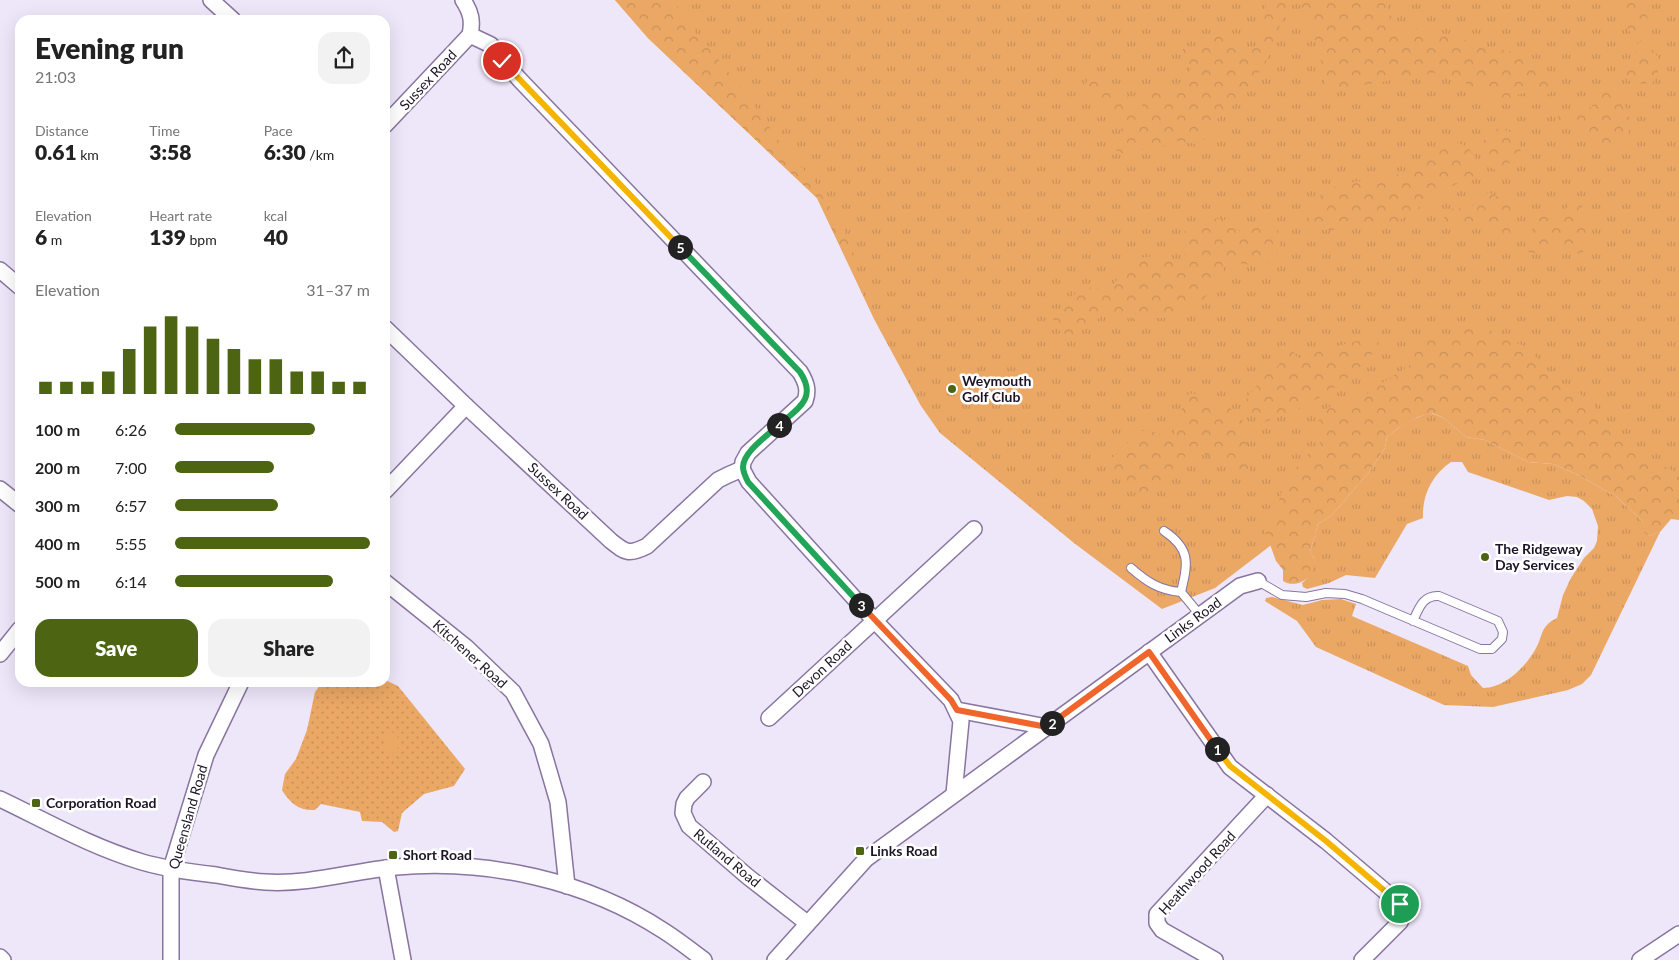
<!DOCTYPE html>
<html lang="en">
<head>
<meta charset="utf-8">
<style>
  body { margin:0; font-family:Lato,sans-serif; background:#f2f2f2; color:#222; height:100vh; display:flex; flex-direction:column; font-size:19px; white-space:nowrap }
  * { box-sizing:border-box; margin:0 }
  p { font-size:16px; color:#767676 }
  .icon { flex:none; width:28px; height:28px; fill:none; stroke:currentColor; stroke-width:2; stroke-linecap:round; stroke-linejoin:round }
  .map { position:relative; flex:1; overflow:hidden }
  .details { position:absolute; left:15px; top:15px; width:375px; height:672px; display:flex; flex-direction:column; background:#fff; border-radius:15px; box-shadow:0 5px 20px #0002 }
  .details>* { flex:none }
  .pin { position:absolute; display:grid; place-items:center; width:42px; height:42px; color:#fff; margin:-21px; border:2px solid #fff; border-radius:50%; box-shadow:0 1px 5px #0007 }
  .km { position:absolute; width:25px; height:25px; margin:-12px; border-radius:50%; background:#222; color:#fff; font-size:14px; line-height:25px; text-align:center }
  .round { display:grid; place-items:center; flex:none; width:52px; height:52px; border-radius:15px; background:#f2f2f2 }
  .headline { display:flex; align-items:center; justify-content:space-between; height:85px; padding:0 20px }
  h1 { font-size:28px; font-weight:800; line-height:38px }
  .stats { display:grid; grid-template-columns:repeat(3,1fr); gap:8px; height:85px; padding:5px 20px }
  .stats div { display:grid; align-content:center }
  .stats b { font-size:21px; font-weight:800 }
  .stats small { font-size:14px; font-weight:400 }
  .stats p { font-size:14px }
  .chart { height:140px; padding:10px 20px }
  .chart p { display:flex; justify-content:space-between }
  .chart svg { width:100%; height:90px; margin-top:5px; stroke:#4d6412; stroke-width:6 }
  .action { display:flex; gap:10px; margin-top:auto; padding:10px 20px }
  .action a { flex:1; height:58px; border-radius:15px; background:#4d6412; color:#fff; font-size:20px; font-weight:800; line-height:58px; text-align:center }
  .action a+a { background:#f2f2f2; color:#222 }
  ul { padding:0 20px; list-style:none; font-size:16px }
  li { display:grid; grid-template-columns:80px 60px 1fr; align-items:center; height:38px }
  li i { height:12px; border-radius:6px; background:#4d6412 }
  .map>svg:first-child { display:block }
  .grass { fill:url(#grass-tufts) }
  .forest { fill:url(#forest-crowns) }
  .park { fill:url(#park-dots) }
  .garden { fill:#eba865 }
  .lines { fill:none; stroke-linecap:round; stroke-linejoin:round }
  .service-casing { stroke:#8875a0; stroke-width:10 }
  .minor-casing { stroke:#8875a0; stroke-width:18 }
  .service { stroke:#fff; stroke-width:8 }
  .minor { stroke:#fff; stroke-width:15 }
  .split-1-casing { stroke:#fff; stroke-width:10 }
  .split-2-casing { stroke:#fff; stroke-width:10 }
  .split-3-casing { stroke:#fff; stroke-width:10 }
  .split-4-casing { stroke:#fff; stroke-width:10 }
  .split-5-casing { stroke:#fff; stroke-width:10 }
  .split-6-casing { stroke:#fff; stroke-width:10 }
  .split-1 { stroke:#f5b400; stroke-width:6 }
  .split-2 { stroke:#f0652b; stroke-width:6 }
  .split-3 { stroke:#f0652b; stroke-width:6 }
  .split-4 { stroke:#22a559; stroke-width:6 }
  .split-5 { stroke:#22a559; stroke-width:6 }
  .split-6 { stroke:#f5b400; stroke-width:6 }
  .poi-dot { fill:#4d6412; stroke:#fff; stroke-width:2 }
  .labels { text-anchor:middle; stroke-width:5; stroke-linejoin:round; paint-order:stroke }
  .street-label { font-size:14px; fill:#1d1526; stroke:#fff }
  .poi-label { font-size:14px; font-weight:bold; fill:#1d1526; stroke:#fff; text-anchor:start }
</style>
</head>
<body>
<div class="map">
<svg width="1679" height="960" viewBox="0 0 1679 960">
  <defs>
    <pattern id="grass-tufts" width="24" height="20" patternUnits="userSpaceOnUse" patternTransform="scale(1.25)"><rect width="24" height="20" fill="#eba865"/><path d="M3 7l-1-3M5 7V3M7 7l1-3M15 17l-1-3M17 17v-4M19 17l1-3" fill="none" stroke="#c99058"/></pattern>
    <pattern id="forest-crowns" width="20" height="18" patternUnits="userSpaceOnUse" patternTransform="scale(1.25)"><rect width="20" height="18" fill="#eba865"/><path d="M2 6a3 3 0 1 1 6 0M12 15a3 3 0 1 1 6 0" fill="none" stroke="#c99058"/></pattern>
    <pattern id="park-dots" width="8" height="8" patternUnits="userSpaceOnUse" patternTransform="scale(1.25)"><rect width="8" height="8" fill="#eba865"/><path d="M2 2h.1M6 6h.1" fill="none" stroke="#c99058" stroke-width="1.8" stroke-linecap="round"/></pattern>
  </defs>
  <rect width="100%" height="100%" fill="#eee6f9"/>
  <!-- grass -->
  <g class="grass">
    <polygon points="615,0 1679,0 1679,515 1417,395 1303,521 1215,588 1162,609 1074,543 940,433 921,406 874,319 817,198 648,38"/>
    <path d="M1431,413l13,5 22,19 19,3 43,22 25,2 25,11 39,22 26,25 6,14 11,-4 -69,143 -9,9 -14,6 -75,17 -49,-2 -128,-58 -19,-26 -32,-20 1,-3 6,-1 31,8 19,-5 19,-1 15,5 -4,12 116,50 3,9 12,13c22,0 42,-21 52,-38 9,-15 4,-23 22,-32l6,-23 8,-17 13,-20 10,-10 3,-7 1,-15 -6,-17 -8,-8 -7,-4 -10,-1 -18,4 -81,-28 -6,-10h-11c-19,13 -29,33 -28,56l-16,6 -32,54 -29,-3 -17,8 -22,6 -4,-2 -1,-4c5,-4 14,-15 12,-23 0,-3 -3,-5 -4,-8l8,-28 14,-9 37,-43 16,-24 2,-11c13,-11 27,-20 44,-24z"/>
  </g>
  <!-- forest -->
  <g class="forest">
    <polygon points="615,0 673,0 694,31 738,83 787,152 815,182 845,232 856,259 854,267 851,269 817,198 648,38"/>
    <path d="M1267,0h24l-7,14 -13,37 -6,13 -28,38 -20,17 -7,16 -13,9 -18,-3 -17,5 -21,4 -13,6 -13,-6 -4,-8 10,-9 1,-10c-11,-8 -12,-11 -20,-20 -6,-7 -12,-10 -16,-18l2,-9 10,-2 6,5 3,9 23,10 3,10 9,1v-14l30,-8 15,-7 4,-12 -9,-15 2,-7 9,3 10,-14 17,-3 17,5 6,10 7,5 8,-7z"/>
    <polygon points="1301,0 1385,0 1393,21 1402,31 1421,29 1434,31 1491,48 1519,53 1537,62 1554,80 1555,90 1544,96 1533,92 1519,94 1509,101 1496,101 1459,79 1435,73 1358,86 1334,93 1326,89 1318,46 1302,9"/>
    <polygon points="1615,0 1642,0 1649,23 1647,30 1637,35 1629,31"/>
    <path d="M1641,40l7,2 12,19 -2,11 -5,10c-10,3 -16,2 -25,-2l-3,-9 1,-4c9,-5 9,-11 10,-22z"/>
    <path d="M1612,88c5,3 7,7 10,12 17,29 6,56 -30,44l-1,-10 -15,-7h-11l-9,-3 2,-8 14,-7h15l6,-3 11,-16z"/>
    <path d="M1495,129c3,0 5,-1 8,0 12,3 25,21 12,31 -6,4 -13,5 -18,10 -10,-2 -9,-9 -15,-16l1,-13z"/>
    <path d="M1453,143c17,-1 23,14 25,29l-2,3 -11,4 -25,14 -43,29 -25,5 -42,3 -19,-2c-3,-7 -3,-12 0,-19 16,-34 54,-24 85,-34 20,-8 39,-21 57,-32z"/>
    <path d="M1487,193c6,0 9,4 15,5 10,1 11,-1 21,4l-2,10 -7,7 3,6 -1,6 -8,4 -27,-11 -15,3 -19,-3 -3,-7 5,-8 22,-2z"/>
    <path d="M1572,202h7c11,14 17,39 2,52l-7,-1 -7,-7 -18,6 -7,-2 -6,4 -8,-2v-10l4,-5 1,-13 2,-9c8,-2 9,0 16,1 10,0 15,-8 21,-14z"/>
    <path d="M1223,218l6,7 11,6c16,-9 19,-13 37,-5 9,27 -3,42 -32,38 -11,-1 -10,-4 -23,-2l2,9 -4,10 -20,22 -28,14 -37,3 -29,-7 -36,26c-10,-5 -16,-14 -18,-25l13,-9 14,-16 7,-2 16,2 10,-2 11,-15 13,-14 24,-2 22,9c5,-10 4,-15 -3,-23 2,-13 10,-13 22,-14l7,-9z"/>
    <path d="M1475,325l15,5 21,12 8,2 9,4 32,36 20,10 13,10 8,13 28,29 16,10 34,18v46l-8,-1 -11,13 -11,4 -5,-4 -1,-10 -26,-25 -39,-22 -25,-11 -25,-2 -43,-22 -19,-3 -22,-19 -12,-5 -14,4 -21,12 -10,8 -2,11 -16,24 -37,43 -14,9 -8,28c1,2 3,5 4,7 4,17 -17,31 -31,22v-11l-7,-9 -8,-22 -4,-8v-11c17,-9 12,-19 21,-35 8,-15 21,-30 35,-42l1,-4 -6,-14 14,-18 26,-3 19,-16 35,-22 3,-6 -4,-6 13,-18 9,-2 13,10c16,-4 17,-16 32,-19z"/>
    <path d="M1367,338h11l1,8c-7,7 -13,16 -21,23 -26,25 -59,41 -93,53l-15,-11 -4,-13 23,-27 10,-6 -3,-12 4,-7 6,-1 5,1 4,9 6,4 18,-8z"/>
    <path d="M1189,393l11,2 9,10 17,-1 19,19c0,18 5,35 5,53l-57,-28 -46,49 -43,-31 32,-31 10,-6 12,4 12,8 4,-6 5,-20z"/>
  </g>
  <!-- park -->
  <path class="park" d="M385,680l13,6 67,83 -11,17 -30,8 -22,19 -4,18 -4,1 -12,-10 -20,-1 -2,-9 -39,-8 -6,6c-16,1 -25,-7 -33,-20l3,-16 11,-15 11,-29 8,-38 7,-9 63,-1z"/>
  <!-- garden -->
  <path class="garden" d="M385,730c14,2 20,15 7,24h-7z"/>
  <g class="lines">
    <!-- service casing -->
    <g class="service-casing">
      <g id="service">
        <path d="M1164,531c27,18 24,32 17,61l19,23"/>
        <path d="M1131,568c16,14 28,22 50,24"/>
        <path d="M1258,581l24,14 24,2 20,-4 19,1 17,5 118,50h12l10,-10 1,-7 -5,-11 -59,-25c-16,-1 -20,12 -26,25"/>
      </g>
    </g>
    <!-- minor casing -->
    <g class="minor-casing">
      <g id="minor">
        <polyline points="211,0 233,20"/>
        <path d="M463,0c8,12 10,21 7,35"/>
        <path d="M470,35l21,10 12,16 17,19 280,292c6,10 9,18 5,29l-57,52 -5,9 -1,7"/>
        <polyline points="385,125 470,35"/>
        <polyline points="0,270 20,287"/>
        <path d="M385,328l81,78 145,135c15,12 18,14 36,5l71,-66 10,-5 14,-6"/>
        <polyline points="742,469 749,482 874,620 951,700 961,721 954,794"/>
        <polyline points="0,489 20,505"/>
        <polyline points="385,491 466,406"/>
        <polyline points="385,582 466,647 513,692 541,744 558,802 567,886"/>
        <polyline points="1149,652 1230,767 1326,841 1400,904 1404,912 1400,922 1362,960"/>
        <polyline points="0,654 20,629"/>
        <polyline points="957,710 1047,727"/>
        <polyline points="769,718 974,529"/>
        <polyline points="703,782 687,798 684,804 683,813 689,826 747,876 807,923"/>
        <path d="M0,799c46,22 92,48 142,63 24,7 49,10 74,13 16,3 33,6 49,7 45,3 87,-11 131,-15 92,-8 190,13 268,64 14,9 27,19 40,29"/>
        <polyline points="386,868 403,960"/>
        <polyline points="0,957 3,960"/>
        <polyline points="171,960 171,869 206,755 241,682"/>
        <polyline points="775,960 866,859 1240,586 1258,581"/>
        <polyline points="1215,960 1162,930 1157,923 1157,914 1267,795"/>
        <polyline points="1640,960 1679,934"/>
      </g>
    </g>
    <!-- service -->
    <use href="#service" class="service"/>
    <!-- minor -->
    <use href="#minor" class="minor"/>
  </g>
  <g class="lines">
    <!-- split-1 casing -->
    <g class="split-1-casing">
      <polyline id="split-1" points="1217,749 1230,766 1326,841 1400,904"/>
    </g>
    <!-- split-2 casing -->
    <g class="split-2-casing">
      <polyline id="split-2" points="1052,723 1149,652 1217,749"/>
    </g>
    <!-- split-3 casing -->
    <g class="split-3-casing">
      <polyline id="split-3" points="861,605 951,700 957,710 1047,727 1052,723"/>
    </g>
    <!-- split-4 casing -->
    <g class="split-4-casing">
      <path id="split-4" d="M779,425c-11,10 -36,27 -36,42 0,5 3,11 5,15l113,123"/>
    </g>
    <!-- split-5 casing -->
    <g class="split-5-casing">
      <path id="split-5" d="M680,247l120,125c18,27 -3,37 -21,53"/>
    </g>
    <!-- split-6 casing -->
    <g class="split-6-casing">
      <polyline id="split-6" points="502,61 680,247"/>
    </g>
    <!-- split-1 -->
    <use href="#split-1" class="split-1"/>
    <!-- split-2 -->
    <use href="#split-2" class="split-2"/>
    <!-- split-3 -->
    <use href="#split-3" class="split-3"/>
    <!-- split-4 -->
    <use href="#split-4" class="split-4"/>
    <!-- split-5 -->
    <use href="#split-5" class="split-5"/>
    <!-- split-6 -->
    <use href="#split-6" class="split-6"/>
  </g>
  <!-- markers -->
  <g class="poi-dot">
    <circle cx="952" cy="389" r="5"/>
    <circle cx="1485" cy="557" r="5"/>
    <rect x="31" y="798" width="10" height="10" rx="2.5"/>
    <rect x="855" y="846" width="10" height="10" rx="2.5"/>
    <rect x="388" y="850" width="10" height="10" rx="2.5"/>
  </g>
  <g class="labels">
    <!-- street labels -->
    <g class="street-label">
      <text transform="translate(428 80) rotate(-47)" y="5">Sussex Road</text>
      <text transform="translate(558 491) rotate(43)" y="5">Sussex Road</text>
      <text transform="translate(1193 620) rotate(-36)" y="5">Links Road</text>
      <text transform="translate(470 654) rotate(42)" y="5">Kitchener Road</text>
      <text transform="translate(822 669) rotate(-43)" y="5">Devon Road</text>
      <text transform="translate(188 817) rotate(-74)" y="5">Queensland Road</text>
      <text transform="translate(727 858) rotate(40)" y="5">Rutland Road</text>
      <text transform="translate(1197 873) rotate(-48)" y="5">Heathwood Road</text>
    </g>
    <!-- poi labels -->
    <g class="poi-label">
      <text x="962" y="386">Weymouth<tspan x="962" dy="16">Golf Club</tspan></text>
      <text x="1495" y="554">The Ridgeway<tspan x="1495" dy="16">Day Services</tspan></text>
      <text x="46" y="808">Corporation Road</text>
      <text x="870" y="856">Links Road</text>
      <text x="403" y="860">Short Road</text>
    </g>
  </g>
</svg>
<div class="pin" style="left:1400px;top:904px;background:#1e9e55"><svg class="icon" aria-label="arrive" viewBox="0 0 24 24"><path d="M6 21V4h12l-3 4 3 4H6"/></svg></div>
<div class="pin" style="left:502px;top:61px;background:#d93025"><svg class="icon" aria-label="check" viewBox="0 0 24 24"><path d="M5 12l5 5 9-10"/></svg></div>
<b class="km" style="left:1217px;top:749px">1</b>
<b class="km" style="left:1052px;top:723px">2</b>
<b class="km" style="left:861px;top:605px">3</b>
<b class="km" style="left:779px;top:425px">4</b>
<b class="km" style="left:680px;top:247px">5</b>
<section class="details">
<div class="headline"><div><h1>Evening run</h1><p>21:03</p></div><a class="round"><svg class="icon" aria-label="share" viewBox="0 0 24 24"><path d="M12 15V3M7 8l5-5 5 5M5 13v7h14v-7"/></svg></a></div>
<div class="stats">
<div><p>Distance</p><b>0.61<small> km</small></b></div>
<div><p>Time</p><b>3:58</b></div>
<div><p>Pace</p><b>6:30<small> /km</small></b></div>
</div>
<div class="stats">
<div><p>Elevation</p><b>6<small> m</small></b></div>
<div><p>Heart rate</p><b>139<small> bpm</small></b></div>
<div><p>kcal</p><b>40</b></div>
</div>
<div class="chart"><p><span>Elevation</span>31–37 m</p>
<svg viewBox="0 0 160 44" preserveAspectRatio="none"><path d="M5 44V38M15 44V38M25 44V38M35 44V33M45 44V22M55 44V11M65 44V6M75 44V11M85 44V17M95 44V22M105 44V27M115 44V27M125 44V33M135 44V33M145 44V38M155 44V38"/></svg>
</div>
<ul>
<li><b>100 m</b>6:26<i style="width:72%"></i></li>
<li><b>200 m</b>7:00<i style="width:51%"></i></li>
<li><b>300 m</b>6:57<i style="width:53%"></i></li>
<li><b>400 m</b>5:55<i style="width:100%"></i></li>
<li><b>500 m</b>6:14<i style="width:81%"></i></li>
</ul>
<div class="action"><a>Save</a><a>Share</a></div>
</section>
</div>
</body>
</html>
